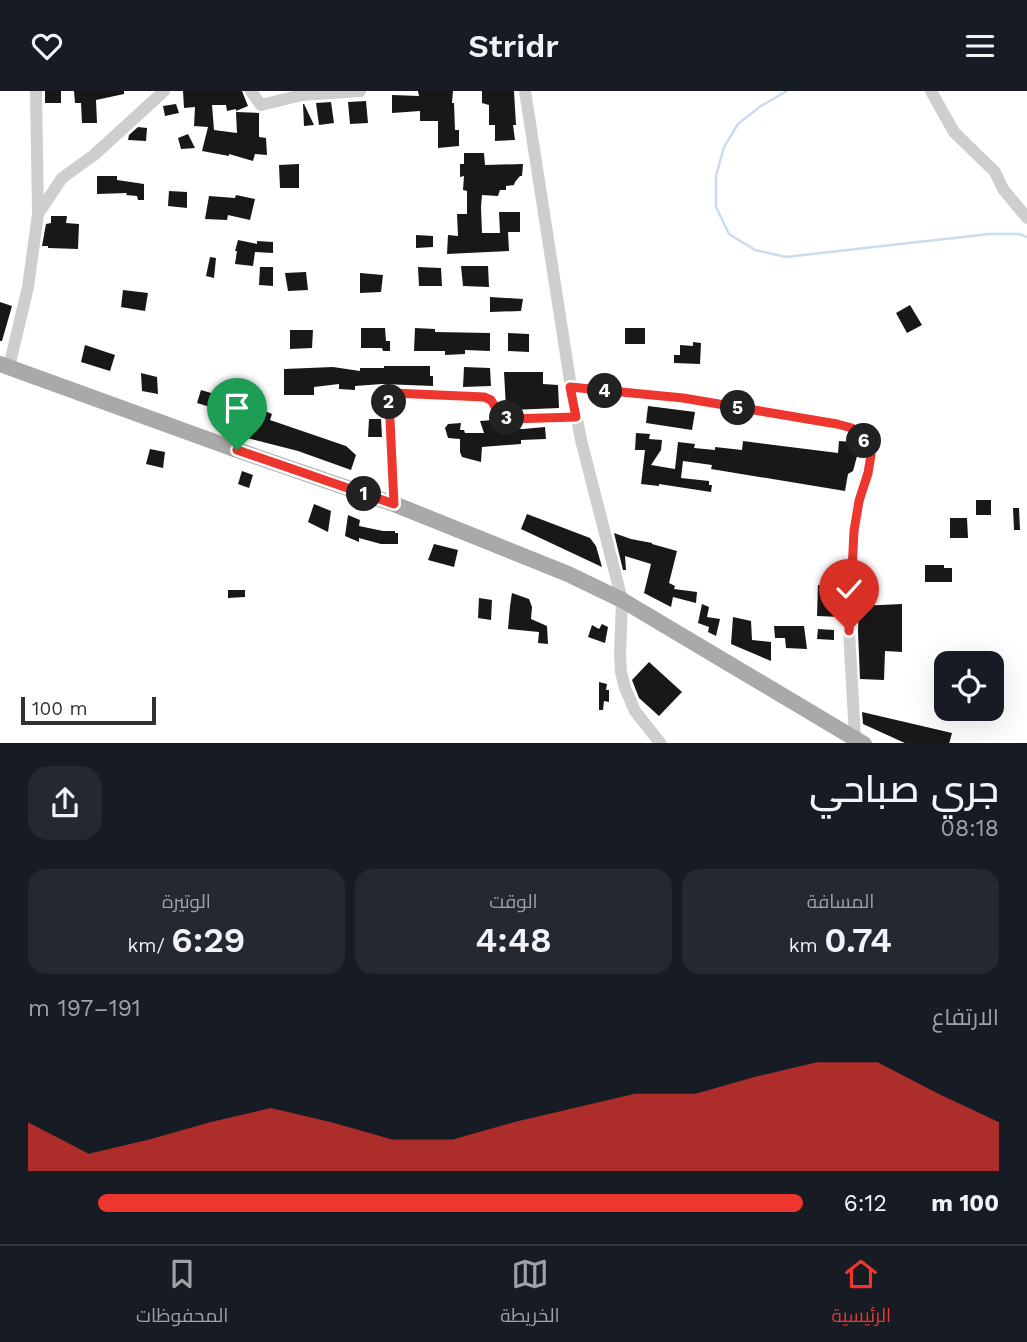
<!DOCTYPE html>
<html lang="ar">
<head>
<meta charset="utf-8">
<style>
  body { margin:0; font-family:"Work Sans",Cairo,sans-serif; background:#242831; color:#f1f3f6; direction:rtl; height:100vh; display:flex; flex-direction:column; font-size:26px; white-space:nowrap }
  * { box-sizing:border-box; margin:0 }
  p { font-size:23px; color:#9ea1a6 }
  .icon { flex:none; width:38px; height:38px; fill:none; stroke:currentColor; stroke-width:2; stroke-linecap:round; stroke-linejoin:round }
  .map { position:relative; height:652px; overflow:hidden; direction:ltr }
  .details { display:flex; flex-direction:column; background:#171b24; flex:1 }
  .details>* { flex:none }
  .tools { position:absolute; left:934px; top:560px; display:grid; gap:14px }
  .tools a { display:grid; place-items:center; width:70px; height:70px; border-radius:14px; background:#171b24; box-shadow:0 7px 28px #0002; font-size:35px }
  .scale { position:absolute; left:21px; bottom:18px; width:135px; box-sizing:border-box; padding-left:7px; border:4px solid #313131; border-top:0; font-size:19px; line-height:24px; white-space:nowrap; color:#313131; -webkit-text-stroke:5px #fff; paint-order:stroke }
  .pin { position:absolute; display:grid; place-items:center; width:60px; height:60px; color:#fff; margin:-72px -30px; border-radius:50% 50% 50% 0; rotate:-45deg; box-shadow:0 0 7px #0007 }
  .pin .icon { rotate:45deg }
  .km { position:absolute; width:35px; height:35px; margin:-18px; border-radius:50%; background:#222; color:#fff; font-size:19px; line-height:35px; text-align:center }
  .round { display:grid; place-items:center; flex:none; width:74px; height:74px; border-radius:21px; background:#242831 }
  .overview { display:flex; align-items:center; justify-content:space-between; height:119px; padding:0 28px }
  h1 { font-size:38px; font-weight:600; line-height:52px }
  .figures { display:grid; grid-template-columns:repeat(3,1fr); gap:10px; height:119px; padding:7px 28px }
  .figures div { display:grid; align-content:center; border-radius:18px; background:#242831; text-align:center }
  .figures b { font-size:35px; font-weight:600 }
  .figures small { font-size:19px; font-weight:400 }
  .figures p { font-size:19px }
  .chart { height:196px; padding:14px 28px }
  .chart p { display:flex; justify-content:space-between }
  .chart svg { width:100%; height:126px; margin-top:7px; fill:#ed362e; opacity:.7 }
  ul { padding:0 28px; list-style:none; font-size:23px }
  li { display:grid; grid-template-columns:112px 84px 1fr; align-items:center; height:52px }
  li i { height:18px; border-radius:9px; background:#ed362e }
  header { display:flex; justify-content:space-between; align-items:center; height:91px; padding:0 28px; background:#171b24; font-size:32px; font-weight:600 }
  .tabs { display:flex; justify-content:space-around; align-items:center; height:98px; border-top:2px solid #363941; background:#171b24; font-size:19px; color:#9ea1a6 }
  .tabs a { display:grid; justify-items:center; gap:4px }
  .tabs .active { color:#ed362e }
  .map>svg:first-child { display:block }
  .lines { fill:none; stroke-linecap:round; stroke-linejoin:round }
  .stream { stroke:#cbdcee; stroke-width:2.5 }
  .building { fill:#181818 }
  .minor { stroke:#cecece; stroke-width:12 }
  .major { stroke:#a9a9a9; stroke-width:16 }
  .route-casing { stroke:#fff; stroke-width:14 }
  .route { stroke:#ed362e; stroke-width:9 }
</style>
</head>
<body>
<header><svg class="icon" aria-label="menu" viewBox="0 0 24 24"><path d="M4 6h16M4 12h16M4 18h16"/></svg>Stridr<svg class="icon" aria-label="heart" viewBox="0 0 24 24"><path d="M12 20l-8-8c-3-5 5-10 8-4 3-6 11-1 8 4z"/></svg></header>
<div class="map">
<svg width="1027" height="653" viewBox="0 0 1027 653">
  <rect width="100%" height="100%" fill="#fff"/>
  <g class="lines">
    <!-- stream -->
    <polyline class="stream" points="787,0 761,15 738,33 724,56 716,85 716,116 729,143 755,159 786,166 989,143 1019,143 1027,146"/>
  </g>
  <!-- building -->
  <g class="building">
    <rect x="45" y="0" width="16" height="12"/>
    <polygon points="74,0 124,0 124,3 96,9 97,32 82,32 81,12 75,12"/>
    <polygon points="183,0 242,0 248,15 236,20 236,18 227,20 226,14 212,14 214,39 237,42 236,21 259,22 259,46 266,47 267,64 255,63 253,70 229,63 229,65 202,60 208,36 194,35 195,16 184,17"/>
    <polygon points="418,0 453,0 452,12 454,12 455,39 459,39 459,55 438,57 438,30 420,30 420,20 392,22 392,4 419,5"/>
    <polygon points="482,0 514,0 516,34 513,34 515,49 495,50 495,34 489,34 489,14 482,12"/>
    <polygon points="366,10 368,32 350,33 348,11"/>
    <polygon points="331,11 334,32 319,34 316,12"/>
    <polygon points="176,13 179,22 165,25 163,15"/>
    <polygon points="303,13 304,13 314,34 304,35"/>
    <polygon points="138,36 147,37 146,50 128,49 129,44"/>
    <polygon points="188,43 195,57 181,58 178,47"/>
    <polygon points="464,62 484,62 485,74 523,73 522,85 520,85 515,91 514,94 506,95 506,99 500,99 498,105 482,104 481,116 482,142 500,142 499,121 520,121 520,141 508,141 509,160 447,163 448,144 458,145 457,123 467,123 467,100 463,99 464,85 460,86 460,73 464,73"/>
    <polygon points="299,73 299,97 280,97 279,74"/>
    <polygon points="97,85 117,85 117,89 144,93 144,109 138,109 137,105 126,104 127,102 97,103"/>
    <polygon points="169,100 187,101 187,117 168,115"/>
    <polygon points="236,104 255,108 250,129 228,124 227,129 205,128 209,105 235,107"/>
    <polygon points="51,125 67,125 66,132 79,133 78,158 48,157 48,155 42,155 46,133 51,132"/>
    <polygon points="416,144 433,145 433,156 416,157"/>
    <polygon points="238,149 257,153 257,150 273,151 273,162 255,161 253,175 235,173 237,160 235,160"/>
    <polygon points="210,166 216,167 214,187 206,185"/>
    <polygon points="461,175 488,175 489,196 463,195"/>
    <polygon points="260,176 273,176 273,195 259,194"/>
    <polygon points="418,176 441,177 442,195 419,195"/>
    <polygon points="306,181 308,199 288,200 285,182"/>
    <polygon points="360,182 383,184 381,201 360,202"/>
    <polygon points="123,199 148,202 145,220 121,216"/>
    <polygon points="490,206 523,208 521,220 490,221"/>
    <polygon points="0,211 12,215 2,250 0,250"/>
    <polygon points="910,214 922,234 907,242 896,222"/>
    <polygon points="361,237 385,237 386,250 390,250 390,260 383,260 382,257 361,257"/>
    <polygon points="415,237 435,238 435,241 490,242 490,260 465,259 465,263 445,264 445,260 414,260"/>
    <rect x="625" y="237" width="20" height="16"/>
    <polygon points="290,239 313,239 312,257 290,258"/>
    <polygon points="508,242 529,243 529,261 508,260"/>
    <polygon points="693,251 701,252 700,273 674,272 674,264 680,264 680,254 693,255"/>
    <polygon points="85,254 115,264 110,280 81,271"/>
    <polygon points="384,275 430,275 430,285 433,285 433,295 382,293 355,295 355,299 339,298 339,293 314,296 314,304 284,304 284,278 333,276 360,280 360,277 384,277"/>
    <polygon points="464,276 490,277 491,295 463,296"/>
    <polygon points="504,281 543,281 543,293 558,294 559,317 511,319 506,317"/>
    <polygon points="141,282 157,286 158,303 142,300"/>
    <polygon points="201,299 221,305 220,309 235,313 237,308 248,311 248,313 272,323 270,329 346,355 356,364 351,379 298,360 243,346 250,324 236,320 231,337 217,333 220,319 197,312"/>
    <polygon points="648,315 695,321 692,339 646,332"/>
    <polygon points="369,328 381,328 382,346 368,346"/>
    <polygon points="493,329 500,333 500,336 523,338 545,336 546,348 521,349 521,353 482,356 481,371 462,366 460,361 460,348 448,347 445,337 448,333 461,332 460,339 464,339 465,342 484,342 480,330"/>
    <polygon points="636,342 650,343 649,348 662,349 661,359 651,374 675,378 678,351 695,353 694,357 715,359 715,356 742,359 743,350 838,362 839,350 852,351 852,358 859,358 853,380 848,383 845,400 711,378 712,374 683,370 681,387 709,390 709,394 712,394 711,401 659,393 659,395 641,393 645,359 635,359"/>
    <polygon points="150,358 165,361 163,377 146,373"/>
    <polygon points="242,380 253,384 249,397 238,393"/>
    <rect x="976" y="409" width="15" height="15"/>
    <polygon points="314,413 331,420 328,441 308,431"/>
    <polygon points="1013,417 1019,417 1020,439 1014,439"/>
    <polygon points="527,423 590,447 596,455 602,476 521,438"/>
    <polygon points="348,424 360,429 359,435 383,440 395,440 395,442 398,442 398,453 381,453 359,447 359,451 345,445"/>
    <polygon points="950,427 967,427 968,447 950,447"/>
    <polygon points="614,442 631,448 652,452 652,453 677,460 669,492 675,495 674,498 697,501 696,512 673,506 671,516 644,502 651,473 625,465 626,479 623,479"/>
    <polygon points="434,453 458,459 454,476 428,469"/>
    <polygon points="925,474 944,474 944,477 952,477 952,491 925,491"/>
    <polygon points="830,485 843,486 841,526 817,525 818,494 829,495"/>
    <polygon points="228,499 245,499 245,506 228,507"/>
    <polygon points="512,502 529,508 532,516 531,528 547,535 548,553 538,552 539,541 508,538 510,515"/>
    <polygon points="479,507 492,509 491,529 478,527"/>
    <polygon points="702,513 709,516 707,526 720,528 716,545 708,541 709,536 698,532"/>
    <polygon points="902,513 902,561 885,560 884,589 860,588 858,540 859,515"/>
    <polygon points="733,526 751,530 752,549 771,551 771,570 731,553"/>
    <polygon points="602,533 608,536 605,552 588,546 592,534 599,538"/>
    <polygon points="774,535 804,535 807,558 786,557 785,547 775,547"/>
    <polygon points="818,538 834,539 834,549 817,548"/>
    <polygon points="649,571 682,601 659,625 639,607 632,589"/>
    <polygon points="599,591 607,593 606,599 609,599 609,611 604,610 603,619 599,619"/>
    <polygon points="862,621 952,642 949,653 907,653 863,633"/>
  </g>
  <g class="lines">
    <!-- minor -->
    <g class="minor">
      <polyline points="251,0 261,14 302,4 360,0"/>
      <polyline points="525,0 571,296 581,349 622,509 620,564 621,581 625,597 635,620 661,653"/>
      <polyline points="931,0 954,41 995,81 1003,98 1027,127"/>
      <polyline points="38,123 62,87 94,64 164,0"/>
      <polyline points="9,276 28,196 38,123 36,0"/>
      <polyline points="571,296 683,307 837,333 852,337 869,356 871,364 859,410 854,440 849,540 855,647"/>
      <polyline points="394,413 389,308 393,302 484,306 491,309 500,324 509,328 576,326"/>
    </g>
    <!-- major -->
    <polyline class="major" points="0,273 237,359 394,413 568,483 622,509 864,653"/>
  </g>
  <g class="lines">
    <!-- route casing -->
    <g class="route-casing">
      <polyline id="route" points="237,359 394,413 389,308 393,302 484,306 491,309 500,324 509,328 576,326 570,296 683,307 837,333 852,337 869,356 871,364 868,382 859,410 854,440 849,540"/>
    </g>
    <!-- route -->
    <use href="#route" class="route"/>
  </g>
</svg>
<div class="tools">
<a><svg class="icon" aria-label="locate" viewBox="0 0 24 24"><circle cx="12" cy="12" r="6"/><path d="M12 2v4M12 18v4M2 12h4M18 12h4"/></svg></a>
</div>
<div class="scale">100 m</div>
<div class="pin" style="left:237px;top:359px;background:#1e9e55"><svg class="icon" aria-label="arrive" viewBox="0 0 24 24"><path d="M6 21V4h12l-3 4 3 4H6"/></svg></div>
<div class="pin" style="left:849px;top:540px;background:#d93025"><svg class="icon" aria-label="check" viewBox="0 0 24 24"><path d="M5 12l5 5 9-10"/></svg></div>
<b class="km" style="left:364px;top:403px">1</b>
<b class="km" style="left:389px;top:311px">2</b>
<b class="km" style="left:507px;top:327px">3</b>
<b class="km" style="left:605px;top:300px">4</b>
<b class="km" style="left:738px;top:317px">5</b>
<b class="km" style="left:864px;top:350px">6</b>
</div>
<section class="details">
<div class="overview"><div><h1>جري صباحي</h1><p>08:18</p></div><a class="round"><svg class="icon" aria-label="share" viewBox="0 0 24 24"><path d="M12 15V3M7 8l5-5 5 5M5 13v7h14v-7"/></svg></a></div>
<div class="figures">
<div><p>المسافة</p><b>0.74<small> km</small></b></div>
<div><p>الوقت</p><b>4:48</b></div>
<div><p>الوتيرة</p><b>6:29<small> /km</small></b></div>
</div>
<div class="chart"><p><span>الارتفاع</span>191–197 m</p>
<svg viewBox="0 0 160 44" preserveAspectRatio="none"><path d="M0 44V27L10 38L20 33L30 27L40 22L50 27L60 33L70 33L80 27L90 22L100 17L110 17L120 11L130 6L140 6L150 17L160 27V44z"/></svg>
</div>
<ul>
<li><b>100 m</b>6:12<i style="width:91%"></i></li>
</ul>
</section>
<nav class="tabs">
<a class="active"><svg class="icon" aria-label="home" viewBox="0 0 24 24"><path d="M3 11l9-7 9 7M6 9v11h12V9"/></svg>الرئيسية</a>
<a><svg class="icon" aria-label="map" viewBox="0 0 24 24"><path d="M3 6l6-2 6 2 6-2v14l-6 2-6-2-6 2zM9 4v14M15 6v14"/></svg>الخريطة</a>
<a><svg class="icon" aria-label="saved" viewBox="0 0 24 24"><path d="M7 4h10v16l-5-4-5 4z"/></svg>المحفوظات</a>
</nav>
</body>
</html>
